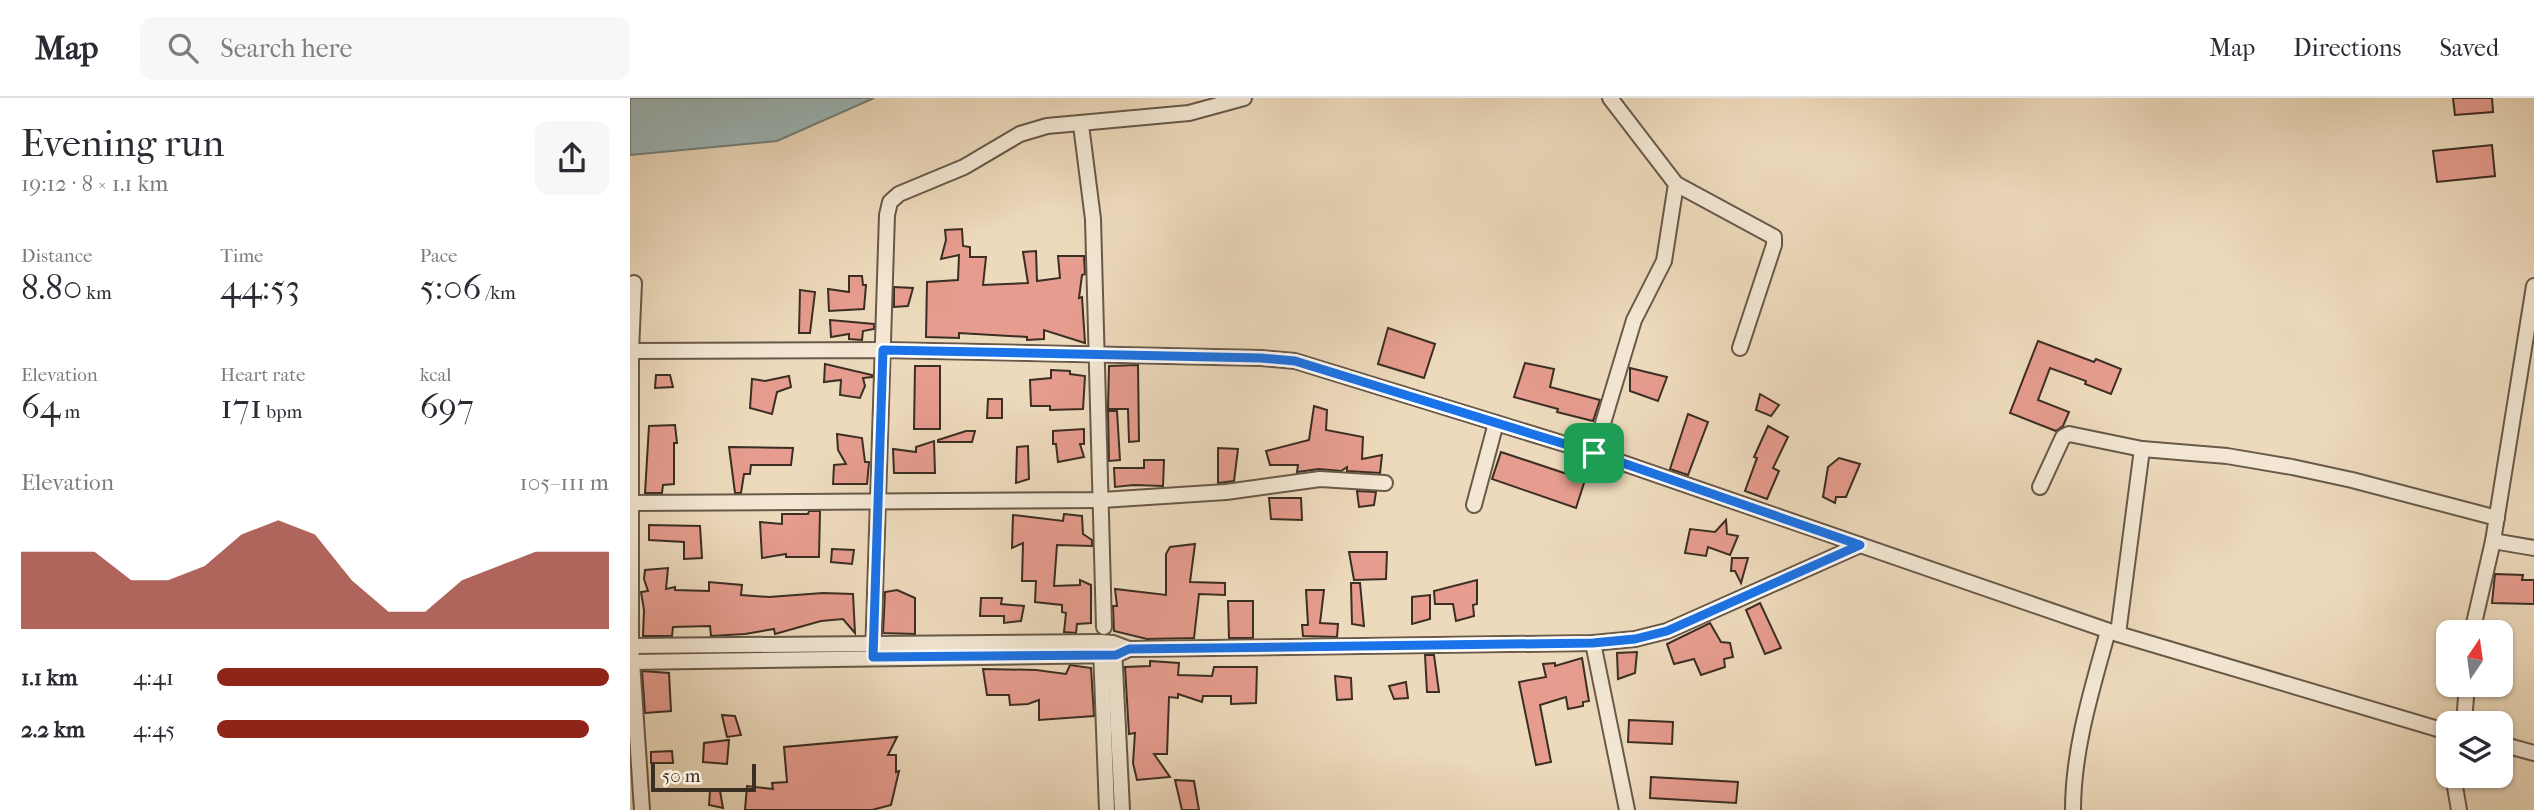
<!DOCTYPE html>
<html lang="en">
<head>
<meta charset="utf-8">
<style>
  body { margin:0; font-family:"IM FELL French Canon",serif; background:#f7f7f7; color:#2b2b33; height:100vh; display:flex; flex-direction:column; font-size:26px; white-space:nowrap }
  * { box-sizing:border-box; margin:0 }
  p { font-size:23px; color:#7c7c81 }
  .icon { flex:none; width:38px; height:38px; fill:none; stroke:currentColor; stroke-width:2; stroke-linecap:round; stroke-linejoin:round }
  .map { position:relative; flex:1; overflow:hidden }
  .drawer { display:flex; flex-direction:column; background:#fff; width:630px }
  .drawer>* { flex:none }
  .needle { width:46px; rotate:13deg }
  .tools { position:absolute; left:1806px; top:522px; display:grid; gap:14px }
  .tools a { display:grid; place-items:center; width:77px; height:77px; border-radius:14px; background:#fff; box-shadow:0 2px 5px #0004; font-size:35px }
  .scale { position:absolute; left:21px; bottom:18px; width:105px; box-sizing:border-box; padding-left:7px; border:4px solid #3b2e23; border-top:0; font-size:19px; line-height:24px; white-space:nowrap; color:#3b2e23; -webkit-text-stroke:5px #f3e7d3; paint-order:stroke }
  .pin { position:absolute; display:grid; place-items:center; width:60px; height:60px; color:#fff; margin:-30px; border-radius:14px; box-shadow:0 4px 10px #0006 }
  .round { display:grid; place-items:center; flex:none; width:74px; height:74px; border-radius:14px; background:#f7f7f7 }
  .overview { display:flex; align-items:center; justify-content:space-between; height:119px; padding:0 21px }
  h1 { font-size:38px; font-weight:600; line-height:52px }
  .metrics { display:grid; grid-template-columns:repeat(3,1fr); gap:10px; height:119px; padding:7px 21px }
  .metrics div { display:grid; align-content:center }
  .metrics b { font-size:35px; font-weight:600 }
  .metrics small { font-size:19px; font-weight:400 }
  .metrics p { font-size:19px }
  .chart { height:196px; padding:14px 21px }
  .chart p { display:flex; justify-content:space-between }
  .chart svg { width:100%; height:126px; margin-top:7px; fill:#8f2418; opacity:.7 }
  ul { padding:0 21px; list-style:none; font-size:23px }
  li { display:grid; grid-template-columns:112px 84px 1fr; align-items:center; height:52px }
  li i { height:18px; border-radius:9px; background:#8f2418 }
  header { display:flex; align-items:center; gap:42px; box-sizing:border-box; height:98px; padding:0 35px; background:#fff; border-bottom:2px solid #e1e1e2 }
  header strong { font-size:33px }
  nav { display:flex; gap:38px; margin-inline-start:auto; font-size:24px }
  .search { width:490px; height:63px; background:#f7f7f7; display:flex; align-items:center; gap:18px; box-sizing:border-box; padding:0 24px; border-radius:14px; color:#7c7c81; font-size:26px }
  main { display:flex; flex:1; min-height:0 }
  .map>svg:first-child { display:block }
  .water { fill:#9cb8b9; stroke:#75817d; stroke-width:2 }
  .building { fill:#e69c8e; stroke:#3b2e23; stroke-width:2 }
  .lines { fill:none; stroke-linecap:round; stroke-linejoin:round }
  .street-casing { stroke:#685949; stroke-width:18 }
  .street { stroke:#f3e7d3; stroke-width:14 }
  .route-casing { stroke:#fff; stroke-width:14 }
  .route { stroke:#1a73e8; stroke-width:9 }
</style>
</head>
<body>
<header>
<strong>Map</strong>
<div class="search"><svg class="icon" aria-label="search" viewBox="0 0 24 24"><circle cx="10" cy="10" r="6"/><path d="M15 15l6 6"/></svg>Search here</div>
<nav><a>Map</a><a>Directions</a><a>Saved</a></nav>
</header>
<main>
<section class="drawer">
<div class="overview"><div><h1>Evening run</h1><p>19:12 · 8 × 1.1 km</p></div><a class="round"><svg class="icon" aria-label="share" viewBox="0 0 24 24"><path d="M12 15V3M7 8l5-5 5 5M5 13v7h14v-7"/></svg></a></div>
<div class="metrics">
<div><p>Distance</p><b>8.80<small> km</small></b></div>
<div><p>Time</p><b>44:53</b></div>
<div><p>Pace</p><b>5:06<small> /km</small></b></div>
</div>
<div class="metrics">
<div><p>Elevation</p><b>64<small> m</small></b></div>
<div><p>Heart rate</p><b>171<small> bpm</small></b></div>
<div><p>kcal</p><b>697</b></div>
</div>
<div class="chart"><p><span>Elevation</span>105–111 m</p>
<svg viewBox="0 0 160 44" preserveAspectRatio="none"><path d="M0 44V17L10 17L20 17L30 27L40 27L50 22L60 11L70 6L80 11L90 27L100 38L110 38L120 27L130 22L140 17L150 17L160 17V44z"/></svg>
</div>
<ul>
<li><b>1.1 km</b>4:41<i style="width:100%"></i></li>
<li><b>2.2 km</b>4:45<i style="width:95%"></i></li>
</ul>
</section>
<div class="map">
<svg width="1904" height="712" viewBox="0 0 1904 712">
  <rect width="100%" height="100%" fill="#eddabc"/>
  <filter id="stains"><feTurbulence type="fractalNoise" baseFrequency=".00286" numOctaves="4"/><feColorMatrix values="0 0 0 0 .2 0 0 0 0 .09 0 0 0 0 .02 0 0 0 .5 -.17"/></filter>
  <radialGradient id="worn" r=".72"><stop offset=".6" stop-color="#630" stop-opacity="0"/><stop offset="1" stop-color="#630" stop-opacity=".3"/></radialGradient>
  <!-- water -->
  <polygon class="water" points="0,0 244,0 147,43 0,57"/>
  <!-- building -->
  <g class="building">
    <polygon points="1823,0 1862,0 1863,14 1825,17"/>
    <polygon points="1862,47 1865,78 1807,84 1803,53"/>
    <polygon points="332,131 333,148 340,149 340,159 356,159 353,187 398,185 393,154 406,153 407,183 430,180 428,158 454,158 455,176 452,177 449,200 452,199 455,245 414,232 414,241 397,242 397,239 329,235 329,240 296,239 297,184 328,182 329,157 311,161 316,142 315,132"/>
    <polygon points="219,178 232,178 233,187 236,187 234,211 199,213 198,191 219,194"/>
    <polygon points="264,189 283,190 278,208 264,209"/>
    <polygon points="170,192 185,194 180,235 169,235"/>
    <polygon points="200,222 244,226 244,231 233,233 232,242 219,241 219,236 201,239"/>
    <polygon points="758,230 805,246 794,280 748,266"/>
    <polygon points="1408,243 1464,264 1466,261 1491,271 1481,296 1455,286 1456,283 1420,270 1408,302 1439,314 1433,328 1426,333 1380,315"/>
    <polygon points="895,265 924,271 920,289 970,302 963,323 927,314 928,311 884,299"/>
    <polygon points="195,266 242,277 242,279 233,280 235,288 230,300 210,297 211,282 194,284"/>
    <polygon points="508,267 509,343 499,344 498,311 478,311 479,268"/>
    <polygon points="285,268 310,268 310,331 284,331"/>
    <polygon points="1000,270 1037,279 1028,303 1000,293"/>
    <polygon points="421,272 440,273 440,276 455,278 453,311 420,312 420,308 401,308 400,282 421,280"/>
    <polygon points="26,277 40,277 43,289 25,290"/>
    <polygon points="159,278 161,289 147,294 142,316 120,310 122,281 135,283"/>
    <polygon points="1130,296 1149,307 1141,318 1126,312"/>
    <polygon points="358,301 372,301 372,320 357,320"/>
    <polygon points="684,308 697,312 696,332 733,339 732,361 752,357 750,375 717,373 717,369 711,373 689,371 667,374 668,367 640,367 636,353 679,342"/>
    <polygon points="478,313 487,313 490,362 479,363"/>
    <polygon points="1058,316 1078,324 1058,377 1040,371"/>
    <polygon points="45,327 47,345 44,345 44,386 33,387 32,395 15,395 19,328"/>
    <polygon points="1138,328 1158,339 1143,370 1149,373 1137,401 1115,393 1127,360 1124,359"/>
    <polygon points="454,331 454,346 450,346 454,359 428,364 426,346 423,346 423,333"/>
    <polygon points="336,333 345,333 342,344 308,344 308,342"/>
    <polygon points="207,336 232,340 235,364 239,364 237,386 203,386 204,367 216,366 208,352"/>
    <polygon points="304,343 305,375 264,375 263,351 286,354 286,349"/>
    <polygon points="398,348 399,381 386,385 387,349"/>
    <polygon points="99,349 163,350 161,367 121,367 120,376 114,376 111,395 105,395"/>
    <polygon points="588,350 608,351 604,383 588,385"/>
    <polygon points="871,354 955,382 946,410 862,381"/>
    <polygon points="1209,360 1230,366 1216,399 1206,399 1205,405 1193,399 1198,369"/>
    <polygon points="514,362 534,362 533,388 504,387 485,389 484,370 514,370"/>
    <polygon points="727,393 746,394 744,407 729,409"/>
    <polygon points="639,400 671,400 672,422 641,421"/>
    <polygon points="179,413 190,413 189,459 156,459 156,456 132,460 130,424 152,426 152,416 178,416"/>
    <polygon points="434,416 452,418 453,436 462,442 462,448 427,447 424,488 450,487 450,482 461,487 461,525 447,526 446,535 434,534 436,515 432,514 432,507 405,504 406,483 392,483 393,445 382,450 383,417 433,423"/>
    <polygon points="1096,422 1097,436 1108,438 1100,457 1078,449 1076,458 1055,455 1060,431 1085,434"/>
    <polygon points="19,427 70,428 72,460 54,461 54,444 19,442"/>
    <polygon points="565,446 560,484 595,485 595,497 569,496 564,540 517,541 484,533 483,508 487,508 485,491 536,497 536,456 540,449"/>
    <polygon points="202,451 224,452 222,466 201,464"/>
    <polygon points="719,454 757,454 756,481 724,482"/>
    <polygon points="1102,460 1118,460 1111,485 1105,473 1101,473"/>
    <polygon points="38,470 36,491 45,489 45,492 79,493 79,484 112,487 111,497 139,499 193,495 223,496 225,535 213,521 191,523 145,536 144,531 115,536 81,538 80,528 43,529 42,538 13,538 14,512 11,494 18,493 14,481 15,472"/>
    <polygon points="1865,476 1893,477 1892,482 1904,482 1904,506 1862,505"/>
    <polygon points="847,482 847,506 843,507 844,518 826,523 823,506 805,506 804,493"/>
    <polygon points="721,485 730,485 734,528 722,526"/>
    <polygon points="267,492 285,500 285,536 253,535 255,494"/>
    <polygon points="676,492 694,492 690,525 708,526 707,539 673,538 672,527 678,527"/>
    <polygon points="800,497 800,521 782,526 782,499"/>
    <polygon points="351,500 372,500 371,506 394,508 391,523 374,525 374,518 350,518"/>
    <polygon points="598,503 623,503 623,540 599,540"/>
    <polygon points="1130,505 1151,550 1135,556 1116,512"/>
    <polygon points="1080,525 1091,544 1100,545 1103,559 1094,561 1095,569 1071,577 1064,561 1044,566 1037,546"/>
    <polygon points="1007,554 1005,575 988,581 987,555"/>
    <polygon points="795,557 804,557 809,594 797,594"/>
    <polygon points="952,560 959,603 953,604 953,608 938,611 936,599 910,607 921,664 906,667 889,584 916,579 913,566 925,565 925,568"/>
    <polygon points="520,563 549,565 548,577 582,578 584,569 627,569 626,605 601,606 601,598 573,598 572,604 548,596 548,600 539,599 537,656 524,656 540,679 507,682 503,665 505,635 499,636 495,569 520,568"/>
    <polygon points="440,567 461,570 464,618 409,622 409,602 398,606 380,607 379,597 357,597 353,571 406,572 436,576"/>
    <polygon points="12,573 39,575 41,613 15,615"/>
    <polygon points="705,578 721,580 722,601 707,602"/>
    <polygon points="776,584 778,600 764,601 759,588"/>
    <polygon points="92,617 105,618 111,637 97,639"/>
    <polygon points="999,622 1043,624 1042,646 998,644"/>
    <polygon points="267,639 258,657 266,657 266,674 269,673 261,707 242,712 115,712 117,688 143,691 142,685 157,684 154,649"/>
    <polygon points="99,642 97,666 73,664 74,645"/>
    <polygon points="42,653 43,665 21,665 21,654"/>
    <polygon points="1021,679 1108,684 1106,705 1020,700"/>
    <polygon points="545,682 564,683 569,712 552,712"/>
    <polygon points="80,693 90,693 93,710 79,707"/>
  </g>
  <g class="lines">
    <!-- street casing -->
    <g class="street-casing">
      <g id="street">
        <polyline points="451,27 463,121 474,529"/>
        <polyline points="1046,86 1144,139 1144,147 1110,250"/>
        <polyline points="4,185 1,253 1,548 12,712"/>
        <polyline points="0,253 253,252 631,260 665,263 964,355 1488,536 1818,634"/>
        <polyline points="964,355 1004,222 1034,163 1046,86 980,0"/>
        <polyline points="1410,389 1433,339 1439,336 1512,351 1597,358 1662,369 1722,382 1867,420"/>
        <polyline points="0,405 472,402 596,394 690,381 755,385"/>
        <polyline points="844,407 866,325"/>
        <polyline points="1863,443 1904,450"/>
        <polyline points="1842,534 1863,443 1904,188"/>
        <polyline points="1488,536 1512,351"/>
        <polyline points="963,545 997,712"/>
        <polyline points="0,548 471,544 483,545 499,551 963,545 1005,541 1037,533 1230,447"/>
        <polyline points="484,549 492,712"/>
        <polyline points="471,551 477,712"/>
        <polyline points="243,559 257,117 260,104 269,96 334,69 390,36 417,28 559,15 614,0"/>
        <polyline points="0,564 486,557 499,551"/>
        <polyline points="1834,625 1837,586"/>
        <polyline points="1816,634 1818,648"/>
        <polyline points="1871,646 1904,655"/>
        <polyline points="1823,677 1829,712"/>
        <path d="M1443,712c0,-61 19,-121 35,-179"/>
      </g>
    </g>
    <!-- street -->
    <use href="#street" class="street"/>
  </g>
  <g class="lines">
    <!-- route casing -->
    <g class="route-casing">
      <polygon id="route" points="253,252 631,260 665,263 964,355 1230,447 1037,533 1005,541 963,545 499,551 486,557 243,559"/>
    </g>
    <!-- route -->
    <use href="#route" class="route"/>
  </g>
  <rect width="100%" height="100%" filter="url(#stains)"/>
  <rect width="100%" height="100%" fill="url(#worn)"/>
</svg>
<div class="tools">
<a><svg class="needle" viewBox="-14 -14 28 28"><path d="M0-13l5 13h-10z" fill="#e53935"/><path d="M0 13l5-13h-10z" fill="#7c7c81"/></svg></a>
<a><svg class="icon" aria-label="layers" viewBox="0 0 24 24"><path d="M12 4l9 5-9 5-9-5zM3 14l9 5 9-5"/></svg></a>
</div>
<div class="scale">50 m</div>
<div class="pin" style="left:964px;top:355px;background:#1e9e55"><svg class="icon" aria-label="arrive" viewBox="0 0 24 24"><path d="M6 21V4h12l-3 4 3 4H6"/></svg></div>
</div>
</main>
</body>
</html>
